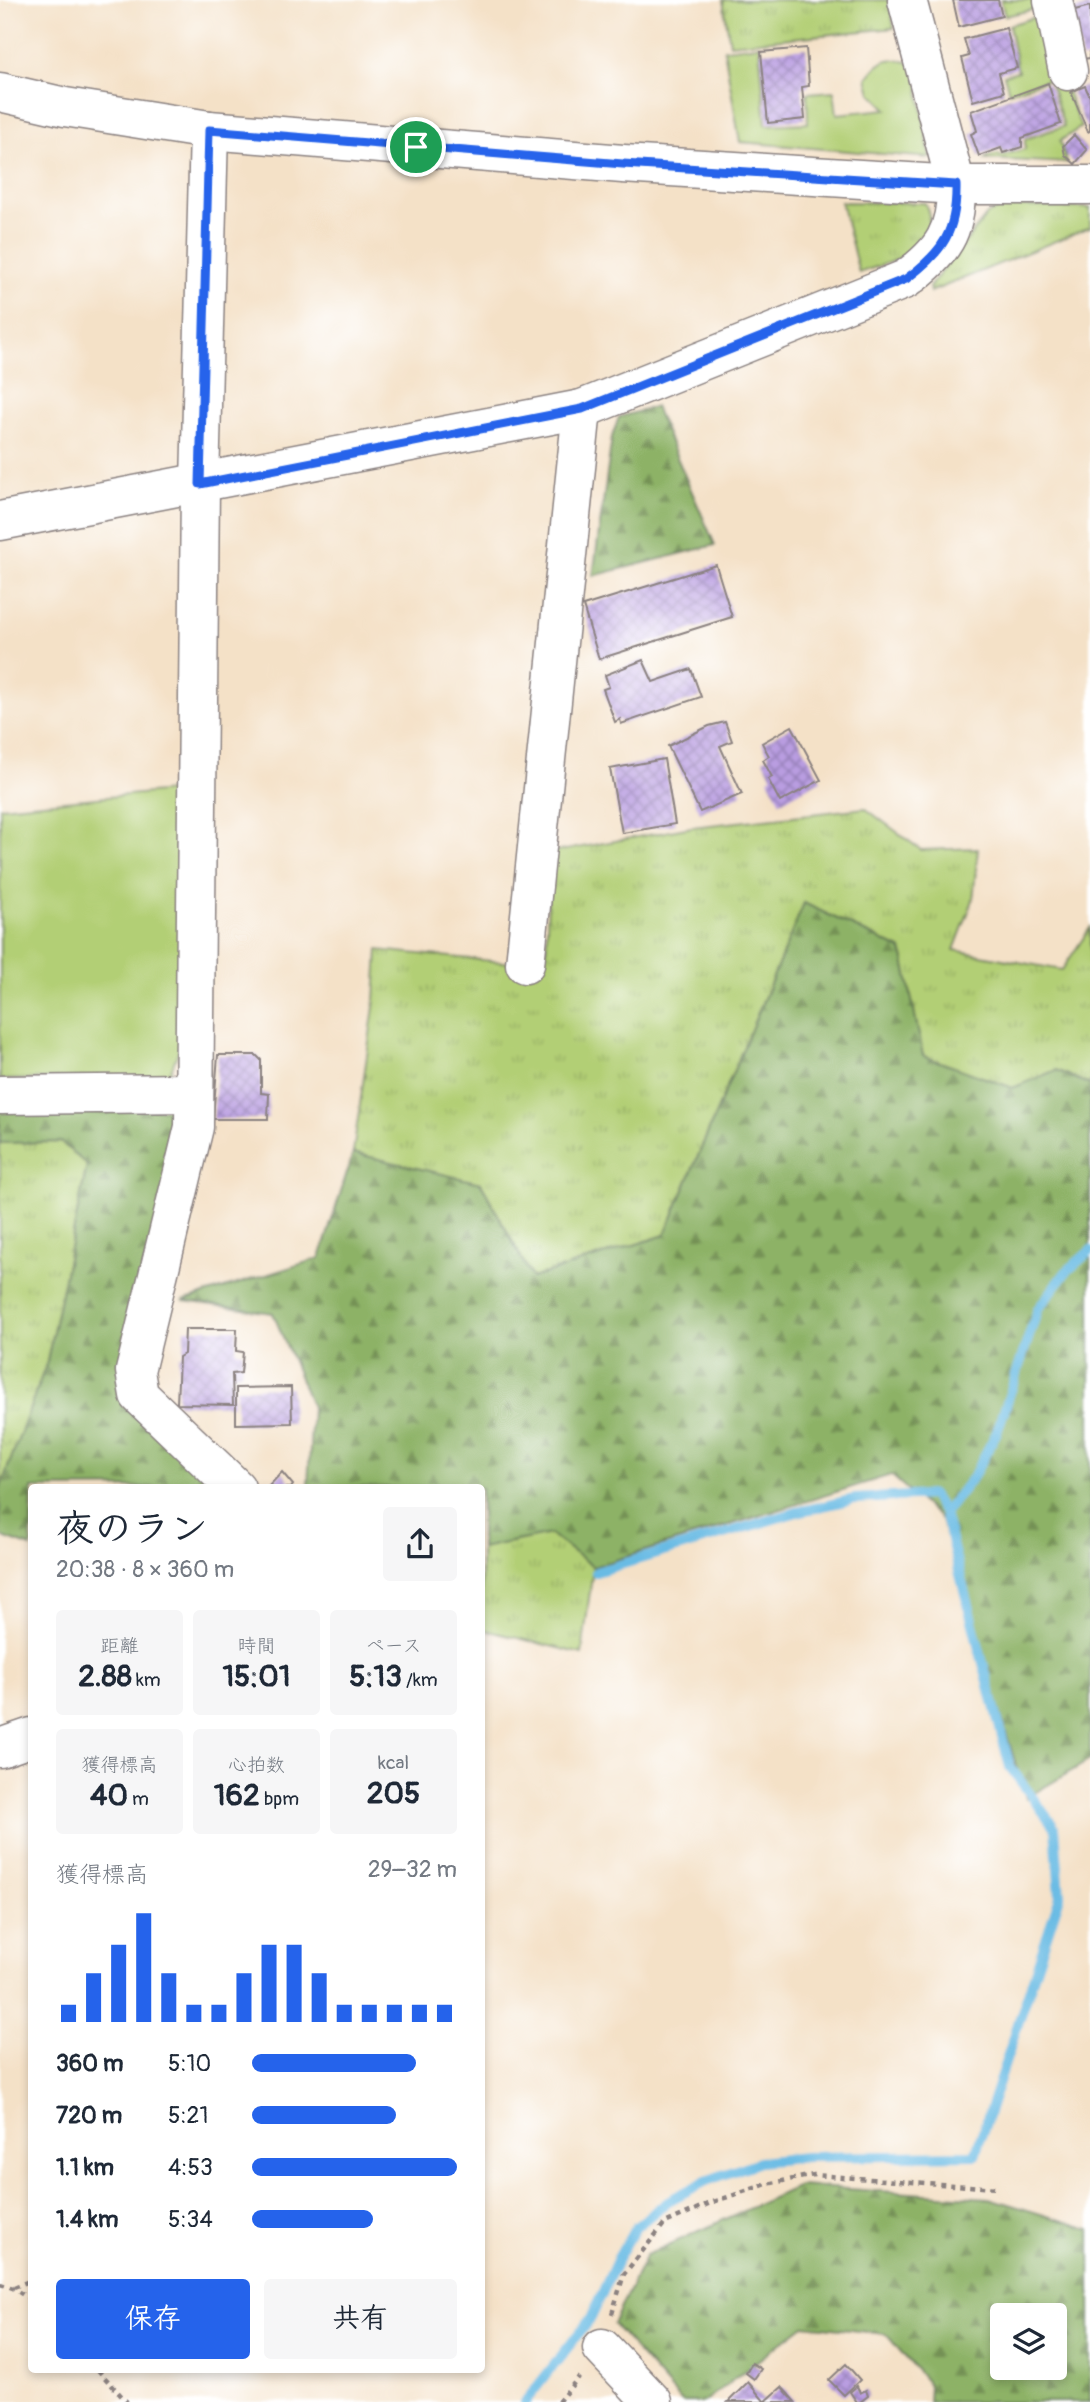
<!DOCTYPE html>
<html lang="ja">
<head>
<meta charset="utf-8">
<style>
  body { margin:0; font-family:Pangolin,"Klee One",sans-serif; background:#f6f6f7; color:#1f2937; height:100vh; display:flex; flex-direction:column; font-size:26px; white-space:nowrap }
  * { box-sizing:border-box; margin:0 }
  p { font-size:23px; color:#747a83 }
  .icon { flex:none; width:38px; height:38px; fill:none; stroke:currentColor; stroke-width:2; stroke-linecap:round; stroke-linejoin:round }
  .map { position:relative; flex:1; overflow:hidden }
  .panel { position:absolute; left:28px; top:1484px; width:457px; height:889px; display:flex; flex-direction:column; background:#fff; border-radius:7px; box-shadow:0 4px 10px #0003 }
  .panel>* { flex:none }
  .buttons { position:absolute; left:990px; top:2303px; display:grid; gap:14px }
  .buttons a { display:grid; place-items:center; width:77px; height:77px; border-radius:7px; background:#fff; box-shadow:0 4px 10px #0003; font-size:35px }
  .pin { position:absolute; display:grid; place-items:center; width:60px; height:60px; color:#fff; margin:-30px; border:4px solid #fff; border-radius:50%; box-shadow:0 2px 7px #0007 }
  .round { display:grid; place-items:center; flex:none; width:74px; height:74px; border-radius:7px; background:#f6f6f7 }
  .headline { display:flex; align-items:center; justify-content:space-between; height:119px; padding:0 28px }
  h1 { font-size:38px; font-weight:700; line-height:52px }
  .figures { display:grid; grid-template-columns:repeat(3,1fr); gap:10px; height:119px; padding:7px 28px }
  .figures div { display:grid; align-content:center; border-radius:7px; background:#f6f6f7; text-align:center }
  .figures b { font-size:30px; font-weight:700 }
  .figures small { font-size:19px; font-weight:400 }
  .figures p { font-size:19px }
  .chart { height:196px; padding:14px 28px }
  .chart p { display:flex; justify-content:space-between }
  .chart svg { width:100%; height:126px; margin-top:7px; stroke:#2563eb; stroke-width:6 }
  .primary-button { display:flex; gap:14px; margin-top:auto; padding:14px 28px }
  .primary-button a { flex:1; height:80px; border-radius:7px; background:#2563eb; color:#fff; font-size:28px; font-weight:700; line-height:80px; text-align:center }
  .primary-button a+a { background:#f6f6f7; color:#1f2937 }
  ul { padding:0 28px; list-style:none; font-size:23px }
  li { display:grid; grid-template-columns:112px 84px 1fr; align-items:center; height:52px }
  li i { height:18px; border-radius:9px; background:#2563eb }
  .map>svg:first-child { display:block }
  .grass { fill:url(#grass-tufts); stroke:#6a7858; stroke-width:2 }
  .forest { fill:url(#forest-firs); stroke:#586a50; stroke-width:2; fill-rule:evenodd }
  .green { fill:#b2cf75; stroke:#6a7858; stroke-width:2 }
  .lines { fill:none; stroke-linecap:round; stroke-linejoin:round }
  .stream { stroke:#69bbe4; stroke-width:10 }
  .building { fill:url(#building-cross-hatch) }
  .street-casing { stroke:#8b8281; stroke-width:41 }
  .secondary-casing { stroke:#8b8281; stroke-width:41 }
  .path { stroke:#8b8281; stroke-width:4.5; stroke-dasharray:5 5; stroke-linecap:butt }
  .street { stroke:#fff; stroke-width:38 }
  .secondary { stroke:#fff; stroke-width:38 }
  .route-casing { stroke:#fff; stroke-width:14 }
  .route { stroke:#2563eb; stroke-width:9 }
</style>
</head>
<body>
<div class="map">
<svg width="1090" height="2402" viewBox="0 0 1090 2402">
  <defs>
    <pattern id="grass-tufts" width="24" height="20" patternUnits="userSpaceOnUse" patternTransform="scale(1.75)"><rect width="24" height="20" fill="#b2cf75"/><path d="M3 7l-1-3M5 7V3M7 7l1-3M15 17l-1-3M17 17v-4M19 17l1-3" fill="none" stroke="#99b166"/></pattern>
    <pattern id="forest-firs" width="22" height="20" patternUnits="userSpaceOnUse" patternTransform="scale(1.75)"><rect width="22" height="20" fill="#8db266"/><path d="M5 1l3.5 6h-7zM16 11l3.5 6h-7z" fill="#739055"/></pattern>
    <pattern id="building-cross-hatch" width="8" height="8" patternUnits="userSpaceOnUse" patternTransform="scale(1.75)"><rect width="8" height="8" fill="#b99de1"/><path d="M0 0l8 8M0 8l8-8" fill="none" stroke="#9680b8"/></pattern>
  </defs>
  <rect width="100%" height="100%" fill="#fff"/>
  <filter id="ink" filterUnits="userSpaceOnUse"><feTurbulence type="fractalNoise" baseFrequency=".0143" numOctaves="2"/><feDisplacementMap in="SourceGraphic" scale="14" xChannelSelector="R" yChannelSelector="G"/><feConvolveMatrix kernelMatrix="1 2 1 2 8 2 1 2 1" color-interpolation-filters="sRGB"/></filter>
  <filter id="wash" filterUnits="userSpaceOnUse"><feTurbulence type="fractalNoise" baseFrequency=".00686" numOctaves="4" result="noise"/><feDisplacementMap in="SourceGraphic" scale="28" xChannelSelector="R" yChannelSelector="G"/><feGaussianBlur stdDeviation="1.57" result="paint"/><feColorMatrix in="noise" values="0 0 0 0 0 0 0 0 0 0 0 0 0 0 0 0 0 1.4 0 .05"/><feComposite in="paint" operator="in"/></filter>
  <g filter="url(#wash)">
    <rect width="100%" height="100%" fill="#f4e1c7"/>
    <!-- grass -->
    <g class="grass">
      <polygon points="723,0 889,0 894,28 730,44"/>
      <path d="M841,202l84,1c21,46 -34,58 -66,70z"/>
      <polygon points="1003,206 1090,208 1090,227 930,292 929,287 987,215"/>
      <polygon points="865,808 921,850 978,848 973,900 954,950 1062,970 1090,928 1090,1085 1056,1070 1013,1088 923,1056 902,950 804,903 665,1235 532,1278 481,1183 353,1153 375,1000 378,950 546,966 549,853 692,827"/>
      <polygon points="61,1142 87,1165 47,1362 0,1489 0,1143"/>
      <polygon points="550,1534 593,1567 582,1654 481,1629 481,1548"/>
    </g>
    <!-- forest -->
    <g class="forest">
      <polygon points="655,407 715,545 593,576 612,437 619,417"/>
      <polygon points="804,903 902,950 923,1056 1013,1088 1056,1070 1090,1085 1090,1760 1026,1798 941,1519 891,1475 593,1567 550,1534 481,1548 481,1488 308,1487 312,1407 273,1313 183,1301 320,1258 353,1153 481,1183 532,1278 665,1235"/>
      <polygon points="0,1109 169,1109 183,1126 124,1363 214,1487 32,1488 31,1547 0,1536 0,1489 47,1362 87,1165 61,1142 0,1143"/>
      <path d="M799,2186l190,12 101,31v173h-162l1,-17 -43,-51 -82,-9 -100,77h-22l-69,-78 33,-69zM1003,2315h52v53h-52z"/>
    </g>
    <!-- green -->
    <g class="green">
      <polygon points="1001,0 1039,0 1040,8 1005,16"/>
      <polygon points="1045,14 1057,77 1009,92 1004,75 1018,71 1009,25"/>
      <path d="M759,45l7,80 42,-2 -1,-30 27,-2 3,23 50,-5 -16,-16 -4,-15c17,-22 21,-21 48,-14l15,94 -190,-16 -16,-93z"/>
      <polygon points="1063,81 1081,127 1060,141 1067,163 985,159 988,156 999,154 1000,156 1025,149 1025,139 1064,126 1051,86"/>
      <polygon points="182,790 180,1046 169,1076 0,1080 0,807"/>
    </g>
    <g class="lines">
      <!-- stream -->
      <g class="stream">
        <polyline points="944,1513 973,1477 997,1432 1038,1309 1066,1272 1090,1251"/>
        <polyline points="525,2402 591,2318 618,2258 636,2227 668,2201 706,2181 759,2162 805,2157 975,2155 1060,1896 1055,1828 1010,1767 944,1513 932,1495 854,1499 797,1512 596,1572"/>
      </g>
    </g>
    <g id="blocks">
      <!-- building -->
      <g class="building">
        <polygon points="953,0 998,0 1002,16 959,27"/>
        <polygon points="1090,6 1090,58 1082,59 1071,11"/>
        <polygon points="1006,28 1017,68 999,73 1004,92 973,101 962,58 969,56 964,39"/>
        <polygon points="806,48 809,86 802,87 805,119 768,123 761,52"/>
        <polygon points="1048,83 1061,124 1022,138 1022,147 1003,153 1001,148 979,156 971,134 977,131 971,111"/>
        <polygon points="1085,86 1090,97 1090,131 1088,132 1071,92"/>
        <polygon points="1074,135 1087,150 1075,164 1065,155 1063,146"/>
        <polygon points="716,565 732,617 599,659 583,606"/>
        <polygon points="643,660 653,682 691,669 701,697 621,724 620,719 615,722 603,689 609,687 605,675"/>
        <polygon points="725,722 732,741 720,746 742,794 700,812 668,746 709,726"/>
        <polygon points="792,726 821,780 780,802 768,779 772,777 763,760 769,756 762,743"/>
        <polygon points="664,759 675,824 622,833 610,769"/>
        <polygon points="218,1055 256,1055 261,1060 261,1093 269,1094 268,1119 213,1119"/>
        <polygon points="185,1329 237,1329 236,1351 243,1352 241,1373 232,1374 233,1405 177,1404 179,1357 184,1354"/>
        <polygon points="291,1387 292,1423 236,1424 236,1388"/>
        <polygon points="282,1472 293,1485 291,1488 270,1488 269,1486"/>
        <polygon points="752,2363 761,2369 754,2379 746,2373"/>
        <polygon points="846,2364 860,2380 844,2395 829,2380"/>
        <polygon points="748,2382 765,2402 782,2387 795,2402 728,2402"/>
        <polygon points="857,2386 860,2393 866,2390 868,2396 860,2402 857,2402 850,2392"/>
      </g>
    </g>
  </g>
  <g filter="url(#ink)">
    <use href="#blocks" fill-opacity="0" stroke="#8b8281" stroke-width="2"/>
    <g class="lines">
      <!-- street casing -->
      <g class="street-casing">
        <g id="street">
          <polyline points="1053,0 1068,71"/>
          <polyline points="209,130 200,484 194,1127 135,1371 139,1395 236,1488"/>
          <path d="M0,521l582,-112 324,-130c37,-27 51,-48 50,-94l-49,-185"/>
          <polyline points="525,964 582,409"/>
          <polyline points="0,1095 193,1093"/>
          <polyline points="0,1748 32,1737"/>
          <polyline points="602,2348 653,2402"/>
        </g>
      </g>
      <!-- secondary casing -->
      <g class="secondary-casing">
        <polyline id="secondary" points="0,92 65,107 209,130 623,164 956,185 1090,185"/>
      </g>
      <!-- path -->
      <g class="path">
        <polyline points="0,2284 13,2288 32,2301"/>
        <polyline points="14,2287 32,2280"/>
        <polyline points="612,2314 624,2274 665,2223 710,2203 767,2184 814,2175 996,2188"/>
        <polyline points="98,2370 127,2402"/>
        <polyline points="558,2402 579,2377"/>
      </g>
      <!-- street -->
      <use href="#street" class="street"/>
      <!-- secondary -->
      <use href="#secondary" class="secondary"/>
    </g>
  </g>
  <g class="lines" filter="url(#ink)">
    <!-- route casing -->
    <g class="route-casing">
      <path id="route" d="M209,130l414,34 333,21c1,46 -13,67 -50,94l-324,130 -382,75z"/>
    </g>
    <!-- route -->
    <use href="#route" class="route"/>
  </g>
</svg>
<div class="buttons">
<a><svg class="icon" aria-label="layers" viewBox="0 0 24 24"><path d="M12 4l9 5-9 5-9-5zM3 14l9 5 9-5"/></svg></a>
</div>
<div class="pin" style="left:416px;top:147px;background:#1e9e55"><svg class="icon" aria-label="arrive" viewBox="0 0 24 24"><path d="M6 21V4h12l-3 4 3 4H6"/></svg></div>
<section class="panel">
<div class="headline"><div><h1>夜のラン</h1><p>20:38 · 8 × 360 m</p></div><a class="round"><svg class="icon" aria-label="share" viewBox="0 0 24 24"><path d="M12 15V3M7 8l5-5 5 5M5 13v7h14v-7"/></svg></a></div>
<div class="figures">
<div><p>距離</p><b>2.88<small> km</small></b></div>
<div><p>時間</p><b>15:01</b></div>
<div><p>ペース</p><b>5:13<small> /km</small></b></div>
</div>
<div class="figures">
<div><p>獲得標高</p><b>40<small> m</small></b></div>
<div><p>心拍数</p><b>162<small> bpm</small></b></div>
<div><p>kcal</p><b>205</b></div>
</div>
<div class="chart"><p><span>獲得標高</span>29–32 m</p>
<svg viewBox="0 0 160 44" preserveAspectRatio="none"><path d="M5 44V38M15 44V27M25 44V17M35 44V6M45 44V27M55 44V38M65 44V38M75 44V27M85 44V17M95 44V17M105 44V27M115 44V38M125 44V38M135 44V38M145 44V38M155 44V38"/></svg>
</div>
<ul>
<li><b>360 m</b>5:10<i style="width:80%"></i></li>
<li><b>720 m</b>5:21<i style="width:70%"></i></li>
<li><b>1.1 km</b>4:53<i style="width:100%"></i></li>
<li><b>1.4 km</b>5:34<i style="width:59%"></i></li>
</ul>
<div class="primary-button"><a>保存</a><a>共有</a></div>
</section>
</div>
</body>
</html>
